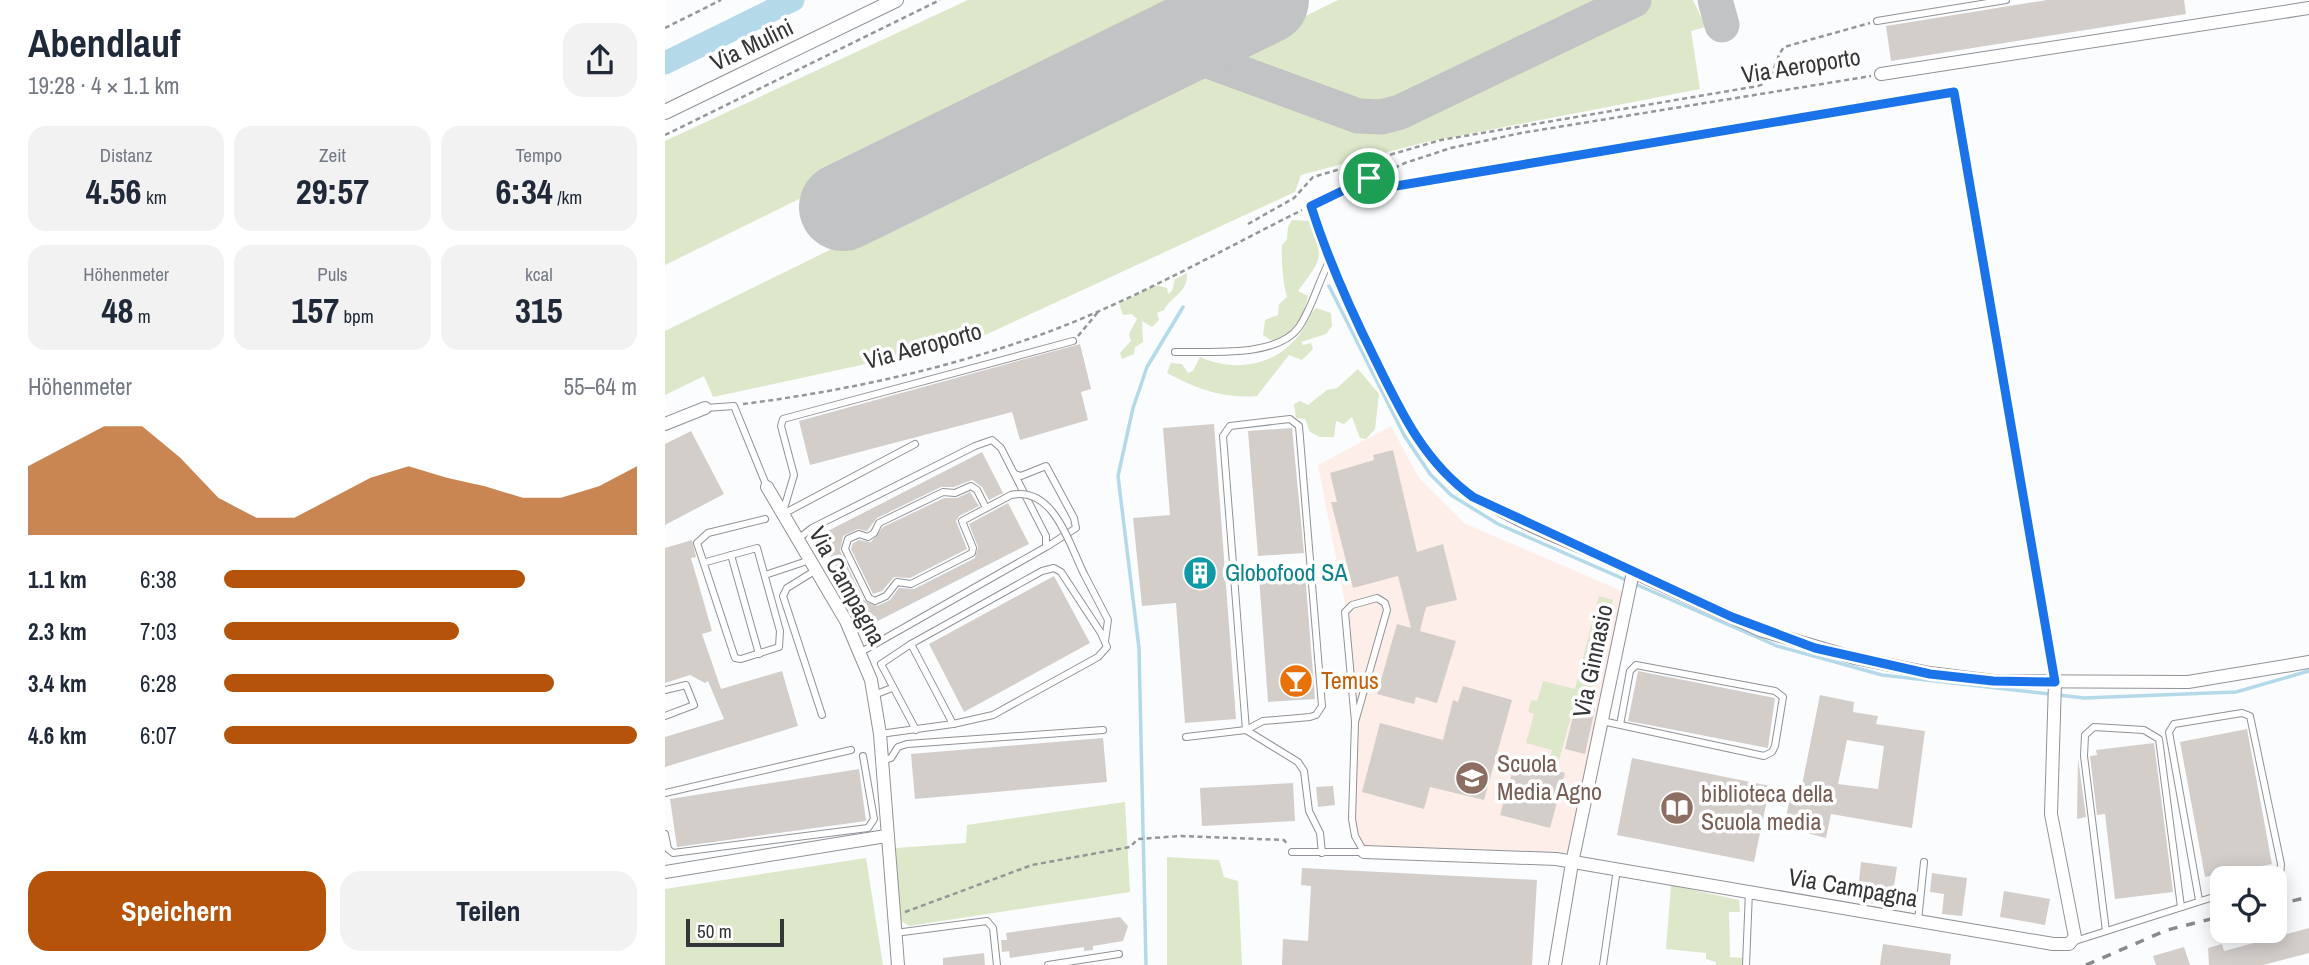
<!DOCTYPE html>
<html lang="de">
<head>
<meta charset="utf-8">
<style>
  body { margin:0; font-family:"Archivo Narrow",sans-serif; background:#f2f2f3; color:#1f2937; height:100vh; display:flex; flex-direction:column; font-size:26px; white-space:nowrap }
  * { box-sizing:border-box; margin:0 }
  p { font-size:23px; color:#747a83 }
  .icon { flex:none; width:38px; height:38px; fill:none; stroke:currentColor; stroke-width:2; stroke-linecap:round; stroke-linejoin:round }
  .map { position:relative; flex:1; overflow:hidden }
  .side { display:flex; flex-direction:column; background:#fff; width:665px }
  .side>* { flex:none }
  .buttons { position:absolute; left:1545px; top:866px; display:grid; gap:14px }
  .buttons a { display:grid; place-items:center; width:77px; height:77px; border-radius:14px; background:#fff; box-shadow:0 4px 18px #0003; font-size:35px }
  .scale { position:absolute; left:21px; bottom:18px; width:98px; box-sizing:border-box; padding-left:7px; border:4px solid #353638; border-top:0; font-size:19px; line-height:24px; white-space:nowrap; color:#353638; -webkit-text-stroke:5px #fff; paint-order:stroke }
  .pin { position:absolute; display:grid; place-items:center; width:60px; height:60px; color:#fff; margin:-30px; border:4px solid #fff; border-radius:50%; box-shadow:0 2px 7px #0007 }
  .round { display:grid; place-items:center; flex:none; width:74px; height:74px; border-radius:21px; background:#f2f2f3 }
  .head { display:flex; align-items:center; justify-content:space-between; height:119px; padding:0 28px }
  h1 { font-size:38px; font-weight:800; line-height:52px }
  .metrics { display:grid; grid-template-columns:repeat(3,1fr); gap:10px; height:119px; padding:7px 28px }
  .metrics div { display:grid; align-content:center; border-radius:18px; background:#f2f2f3; text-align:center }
  .metrics b { font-size:35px; font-weight:800 }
  .metrics small { font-size:19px; font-weight:400 }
  .metrics p { font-size:19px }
  .chart { height:196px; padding:14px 28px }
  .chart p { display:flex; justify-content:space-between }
  .chart svg { width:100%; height:126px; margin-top:7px; fill:#b45309; opacity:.7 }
  .button { display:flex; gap:14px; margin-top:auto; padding:14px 28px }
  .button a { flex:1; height:80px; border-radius:21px; background:#b45309; color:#fff; font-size:28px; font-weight:800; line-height:80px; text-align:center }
  .button a+a { background:#f2f2f3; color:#1f2937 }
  ul { padding:0 28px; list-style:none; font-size:23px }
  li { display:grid; grid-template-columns:112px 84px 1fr; align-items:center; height:52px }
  li i { height:18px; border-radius:9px; background:#b45309 }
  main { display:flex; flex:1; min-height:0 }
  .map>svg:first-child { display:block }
  .education { fill:#feeeea }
  .green { fill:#dde7c9 }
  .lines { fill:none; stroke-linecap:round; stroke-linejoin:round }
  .stream { stroke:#b4dae9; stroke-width:3.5 }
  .river { stroke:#b4dae9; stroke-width:23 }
  .taxiway { stroke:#c2c3c5; stroke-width:35 }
  .runway { stroke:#c2c3c5; stroke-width:88 }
  .building { fill:#d4cecb; fill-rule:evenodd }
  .service-casing { stroke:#909297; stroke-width:8 }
  .minor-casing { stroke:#909297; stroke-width:14 }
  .tertiary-casing { stroke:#909297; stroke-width:16 }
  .path { stroke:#959698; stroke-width:2.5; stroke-dasharray:5 3.5; stroke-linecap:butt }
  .service { stroke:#fff; stroke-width:6 }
  .minor { stroke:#fff; stroke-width:12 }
  .tertiary { stroke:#fff; stroke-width:14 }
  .rail { stroke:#898a8c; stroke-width:3.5; stroke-dasharray:9 9; stroke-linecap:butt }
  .service-bridge-casing { stroke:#909297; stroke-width:8; stroke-linecap:butt }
  .service-bridge { stroke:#fff; stroke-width:6 }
  .route-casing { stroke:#fff; stroke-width:14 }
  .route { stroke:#1a73e8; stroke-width:9 }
  .labels { text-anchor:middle; stroke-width:7; stroke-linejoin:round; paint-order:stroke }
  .street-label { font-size:24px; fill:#353638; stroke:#fff }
  .culture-label { font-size:24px; fill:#0d838f; stroke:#fff; text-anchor:start }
  .food-label { font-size:24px; fill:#c56008; stroke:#fff; text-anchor:start }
  .education-label { font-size:24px; fill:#785e54; stroke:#fff; text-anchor:start }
</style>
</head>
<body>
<main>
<section class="side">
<div class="head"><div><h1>Abendlauf</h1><p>19:28 · 4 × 1.1 km</p></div><a class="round"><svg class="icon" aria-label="share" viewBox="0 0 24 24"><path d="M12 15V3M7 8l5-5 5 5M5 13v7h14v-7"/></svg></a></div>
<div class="metrics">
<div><p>Distanz</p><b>4.56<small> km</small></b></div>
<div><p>Zeit</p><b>29:57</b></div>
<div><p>Tempo</p><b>6:34<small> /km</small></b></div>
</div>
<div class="metrics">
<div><p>Höhenmeter</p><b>48<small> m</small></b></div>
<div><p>Puls</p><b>157<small> bpm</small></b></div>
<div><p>kcal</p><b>315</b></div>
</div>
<div class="chart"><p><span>Höhenmeter</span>55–64 m</p>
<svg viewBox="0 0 160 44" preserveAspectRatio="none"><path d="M0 44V20L10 13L20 6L30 6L40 17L50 31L60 38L70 38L80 31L90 24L100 20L110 24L120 27L130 31L140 31L150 27L160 20V44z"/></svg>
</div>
<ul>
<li><b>1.1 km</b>6:38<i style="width:73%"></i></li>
<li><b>2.3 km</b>7:03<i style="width:57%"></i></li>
<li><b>3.4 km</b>6:28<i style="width:80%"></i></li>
<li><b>4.6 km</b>6:07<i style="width:100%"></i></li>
</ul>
<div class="button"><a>Speichern</a><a>Teilen</a></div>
</section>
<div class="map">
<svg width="1644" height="965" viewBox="0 0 1644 965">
  <rect width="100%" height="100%" fill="#fbfcfe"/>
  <!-- education -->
  <polygon class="education" points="726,426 754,478 799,523 964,594 907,863 699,852 690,836 690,747 681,609 653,465"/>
  <!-- green -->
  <g class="green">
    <polygon points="303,0 538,0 0,265 0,141"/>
    <polygon points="673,0 1028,0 1041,27 1026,31 1035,89 757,143 636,175 630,192 307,341 48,397 39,376 0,395 0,331"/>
    <path d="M627,220l18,1c15,40 11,38 -12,70l10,5 -7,24 -21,21h-8l-9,-6 2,-15 13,-5 1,-11 8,-7c-4,-14 -6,-37 -5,-52l5,-6 1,-12z"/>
    <path d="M522,273c1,20 -15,22 -23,37l-7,3 2,7 -7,7 -10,-6 1,21 -8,5 -1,7 -12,5 -2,-6 11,-12 -2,-7 8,-15 -5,-5 -9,1 -4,-11 36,-19 12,3 1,6 4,-3 3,-12z"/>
    <path d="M651,308l15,5 1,13 -6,8 -25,8 2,3 8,-2 2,6 -11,11 -13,-5 -32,41c-34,3 -60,-7 -90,-23l4,-10 11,1 6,9 5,-2 7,-14c36,16 78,9 102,-26 5,-8 6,-15 14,-23z"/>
    <polygon points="693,369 714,394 710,429 701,439 695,438 687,417 679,424 671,421 669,437 655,437 645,432 640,419 631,418 629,404 635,401 643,405 662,390 672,388"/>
    <polygon points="934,596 948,600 928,674 933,675 925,704 910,702 893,764 884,761 887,750 861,743 869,714 863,712 866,700 872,701 878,681 910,689"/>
    <polygon points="460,802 465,892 244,926 235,920 231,848 301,843 302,825"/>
    <polygon points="502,857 554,860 559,877 573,881 577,965 502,965"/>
    <polygon points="201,858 218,965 0,965 0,889"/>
    <polygon points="1006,885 1074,900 1075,912 1064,912 1065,957 1078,958 1077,965 1051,965 1051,962 1041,959 1041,953 1001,949"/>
  </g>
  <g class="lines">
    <!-- stream -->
    <g class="stream">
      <polyline points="664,286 739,435 765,474 786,495 833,524 1112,646 1217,675 1419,698 1571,692 1644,671"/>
      <polyline points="481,965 474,648 453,476 468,408 482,367 518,307"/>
    </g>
    <!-- river -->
    <polyline class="river" points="0,63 128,0"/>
    <!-- taxiway -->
    <g class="taxiway">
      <polyline points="596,0 597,1"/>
      <polyline points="1050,0 1057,25"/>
      <polyline points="505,47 693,116 716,117 735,112 969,0"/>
    </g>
    <!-- runway -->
    <polyline class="runway" points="178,207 600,0"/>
  </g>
  <!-- building -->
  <g class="building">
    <polygon points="1382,0 1519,0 1521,14 1226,61 1221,26"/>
    <polygon points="415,344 426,389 416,392 423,420 355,440 347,412 145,465 134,421"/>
    <polygon points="549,424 571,719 520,723 511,603 477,606 468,518 505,515 498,428"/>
    <polygon points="627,428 639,553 593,556 583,431"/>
    <polygon points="26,431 59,494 0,525 0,444"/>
    <polygon points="728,450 752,552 778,544 792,600 761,607 755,631 791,641 772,703 751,697 749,704 712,694 732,624 746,628 733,576 688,588 666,502 672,502 665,473 709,460 708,455"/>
    <polygon points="317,452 338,493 324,500 317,487 307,480 289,487 276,487 212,518 202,531 193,529 178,536 175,551 199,600 212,606 225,600 234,588 249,589 310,558 313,547 304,524 343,503 364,544 201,627 155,535"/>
    <polygon points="305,492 314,506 294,516 291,521 302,549 245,578 229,577 217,591 208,594 186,549 188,543 194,540 206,542 218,527 279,498 292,498"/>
    <polygon points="27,540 31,557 26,558 47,631 37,634 56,689 117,671 133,726 0,767 0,737 59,719 43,681 40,683 25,675 0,683 0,548"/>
    <polygon points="640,573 650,699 603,702 594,576"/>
    <polygon points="389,576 425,643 299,712 264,644"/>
    <polygon points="973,671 1110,698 1103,748 963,721"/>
    <polygon points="798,686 847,700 819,800 765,787 759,809 697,792 715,723 778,740 788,700 793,702"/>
    <path d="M1155,695l34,7 -1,10 25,4 -2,8 49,7 -13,97 -81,-14 -5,24 -42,-11 7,-34 9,2zM1182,740l37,6 -6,43 -40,-5z"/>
    <polygon points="911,704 930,709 920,754 900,749"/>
    <polygon points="1582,729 1607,864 1540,877 1515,742"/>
    <polygon points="438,738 442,782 250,799 246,754"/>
    <polygon points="1489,743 1508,892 1450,899 1440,814 1432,815 1425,756 1432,755 1431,750"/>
    <polygon points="967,758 1105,786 1089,862 952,835"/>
    <polygon points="1413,758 1421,817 1412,819"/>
    <polygon points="851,759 900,773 885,828 835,815"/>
    <polygon points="194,769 201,821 12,847 5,799"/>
    <polygon points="628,783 630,821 537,826 535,788"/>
    <polygon points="668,786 670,805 653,807 651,787"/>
    <polygon points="1196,862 1232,867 1226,905 1206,903 1208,883 1194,881"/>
    <polygon points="637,868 872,880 867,965 617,965 618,939 643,941 646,886 636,885"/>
    <polygon points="1267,873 1302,878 1297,916 1277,914 1279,894 1265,892"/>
    <polygon points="1339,891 1385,899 1380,925 1335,917"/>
    <polygon points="455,917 463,926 458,941 428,946 428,950 419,951 419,947 345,958 344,951 337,952 336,940 342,940 341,933"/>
    <polygon points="1644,928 1644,953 1598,965 1544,965 1543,948 1557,944 1559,951"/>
    <polygon points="1218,944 1286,954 1285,965 1215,965"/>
    <polygon points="1519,947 1525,965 1491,965 1488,956"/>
    <polygon points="319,953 320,965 278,965 278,958"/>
  </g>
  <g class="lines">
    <!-- service casing -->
    <g class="service-casing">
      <g id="service">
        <polyline points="1212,21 1341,0"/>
        <path d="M646,206c18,56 41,108 68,161 20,42 40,89 78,118 48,39 120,62 176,87"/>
        <path d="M510,352c35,-1 102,6 124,-25 13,-19 19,-44 30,-65"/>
        <polyline points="40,408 69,406 102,487"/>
        <polygon points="625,419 634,426 657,706 651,715 645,717 598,721 581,730 558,436 565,426"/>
        <polyline points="350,474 356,476 381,466 409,518 411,528 383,546"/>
        <polyline points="321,508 312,490 306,486 290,493 278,492 214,523 209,533 203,537 194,534 183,539 180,549 204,598 210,601 221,596 232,582 246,584 307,553 308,548 297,521 346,495"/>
        <polyline points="118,512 129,475 116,426 118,419 408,341"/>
        <polyline points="118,514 250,444"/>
        <polyline points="133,539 147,528 310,446 327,440 336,448 381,536 381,547 196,652"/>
        <polyline points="66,555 94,654"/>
        <polyline points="41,562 92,548 115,631 114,647 76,659 70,658 32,543 43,533 100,519"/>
        <polyline points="151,570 122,588 118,596 157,715"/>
        <polyline points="419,574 443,620 440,641"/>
        <polyline points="100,575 145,560"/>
        <polyline points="246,644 377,571 389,568 396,572 436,633 442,647 433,657 328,715 288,724"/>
        <polyline points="0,690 21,685 29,705 0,716"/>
        <polyline points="209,695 227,688"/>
        <polyline points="937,721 1099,756 1107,752 1110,746 1118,697 1110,691 971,665 965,671 955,725"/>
        <polyline points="215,734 288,724 246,644 216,664 251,730"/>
        <polyline points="521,737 581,730 633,762 639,771 644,811 655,833 657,853"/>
        <polyline points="217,761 226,758 233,747 242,744 438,730"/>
        <polyline points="0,793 186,750"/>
        <polyline points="0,834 3,849 8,853 203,828 209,819 198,756"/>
        <polyline points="627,852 699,852 690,836 687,819 690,722 722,610 720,603 712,598 687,605 680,612 690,722"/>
        <polyline points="1534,900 1504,732 1509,724 1577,713 1585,716 1616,864 1615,876 1610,879"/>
        <polyline points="1253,921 1259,862"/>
        <polyline points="1441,931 1419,756 1420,735 1429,727 1479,730 1494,739 1516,907"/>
        <polyline points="230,933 322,921 328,928 332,965"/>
        <polyline points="1410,941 1558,894"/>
        <polyline points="383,965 454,954"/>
        <polyline points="938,965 952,869"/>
        <polyline points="1081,965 1084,891"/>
      </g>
    </g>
    <!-- minor casing -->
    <g class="minor-casing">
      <g id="minor">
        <polyline points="1216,74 1644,8"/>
        <polyline points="0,424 40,408"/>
        <polyline points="102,487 181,621 206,680 215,734 233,965"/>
        <polyline points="699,852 891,859 1388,944 1404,944 1410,937 1386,814 1390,682"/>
        <polyline points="0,872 221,836"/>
        <polyline points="890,965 907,863 968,572 1095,630 1190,658 1265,673 1328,681 1523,682 1644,662"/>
      </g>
    </g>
    <!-- tertiary casing -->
    <g class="tertiary-casing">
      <polyline id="tertiary" points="0,112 231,0"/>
    </g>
    <!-- path -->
    <g class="path">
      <polyline points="0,28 56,0"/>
      <polyline points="0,135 275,0"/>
      <polyline points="705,179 725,187 1289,91 1389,669"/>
      <polyline points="652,203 740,163 786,148 856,133 1206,76"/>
      <path d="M583,224l46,-26 19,-21 128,-37 317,-54c18,-6 15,-25 26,-39l86,-24"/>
      <polyline points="413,336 433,312"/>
      <path d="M78,404c103,-13 208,-36 305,-72 88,-33 170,-80 254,-122"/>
      <polyline points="240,912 367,865 465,847 473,839 516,836 619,840 623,845"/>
    </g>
    <!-- service -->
    <use href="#service" class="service"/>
    <!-- minor -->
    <use href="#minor" class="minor"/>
    <!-- tertiary -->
    <use href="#tertiary" class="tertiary"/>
    <!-- rail -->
    <g class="rail">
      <polyline points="1610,905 1644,897"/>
      <polyline points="1421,965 1502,930 1558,916"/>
    </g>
    <!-- service-bridge casing -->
    <g class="service-bridge-casing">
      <path id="service-bridge" d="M346,495c43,-9 58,49 73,79"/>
    </g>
    <!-- service-bridge -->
    <use href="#service-bridge" class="service-bridge"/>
  </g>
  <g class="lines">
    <!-- route casing -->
    <g class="route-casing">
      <path id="route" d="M1289,92l101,590 -62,-1 -63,-7 -115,-26 -83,-31 -259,-120c-49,-35 -72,-85 -98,-138 -25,-50 -47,-99 -64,-153l58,-28 21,9z"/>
    </g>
    <!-- route -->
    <use href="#route" class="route"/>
  </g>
  <!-- icons -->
  <defs>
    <g id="building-disc" transform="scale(1.75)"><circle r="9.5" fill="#0f9aa8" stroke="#fff"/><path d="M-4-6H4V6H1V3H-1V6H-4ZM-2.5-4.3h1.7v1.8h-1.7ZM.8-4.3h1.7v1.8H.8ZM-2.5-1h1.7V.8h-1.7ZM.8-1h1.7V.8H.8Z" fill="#fff"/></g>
    <g id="bar-disc" transform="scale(1.75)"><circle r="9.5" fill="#e8710a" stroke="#fff"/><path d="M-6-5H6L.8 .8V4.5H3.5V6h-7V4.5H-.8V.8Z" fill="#fff"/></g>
    <g id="school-disc" transform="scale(1.75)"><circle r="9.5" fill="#8d6e63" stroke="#fff"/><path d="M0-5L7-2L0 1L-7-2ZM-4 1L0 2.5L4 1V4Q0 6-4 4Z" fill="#fff"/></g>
    <g id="library-disc" transform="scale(1.75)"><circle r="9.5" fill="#8d6e63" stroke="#fff"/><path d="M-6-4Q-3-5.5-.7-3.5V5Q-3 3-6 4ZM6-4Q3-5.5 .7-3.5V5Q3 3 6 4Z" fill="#fff"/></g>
  </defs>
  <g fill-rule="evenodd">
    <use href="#building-disc" x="535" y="573"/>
    <use href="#bar-disc" x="631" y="681"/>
    <use href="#school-disc" x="807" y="778"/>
    <use href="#library-disc" x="1012" y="808"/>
  </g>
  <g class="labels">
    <!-- street labels -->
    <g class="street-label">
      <text transform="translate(87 45) rotate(-26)" y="8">Via Mulini</text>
      <text transform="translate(1136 66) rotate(-9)" y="8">Via Aeroporto</text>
      <text transform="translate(258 346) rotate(-15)" y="8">Via Aeroporto</text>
      <text transform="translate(182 586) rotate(61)" y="8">Via Campagna</text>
      <text transform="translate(928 661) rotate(-78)" y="8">Via Ginnasio</text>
      <text transform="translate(1188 888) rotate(10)" y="8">Via Campagna</text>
    </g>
    <!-- culture labels -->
    <g class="culture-label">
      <text x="560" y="581">Globofood SA</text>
    </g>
    <!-- food labels -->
    <g class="food-label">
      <text x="656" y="689">Temus</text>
    </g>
    <!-- education labels -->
    <g class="education-label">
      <text x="832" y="772">Scuola<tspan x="832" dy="28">Media Agno</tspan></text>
      <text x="1036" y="802">biblioteca della<tspan x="1036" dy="28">Scuola media</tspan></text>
    </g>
  </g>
</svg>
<div class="buttons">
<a><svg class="icon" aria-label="locate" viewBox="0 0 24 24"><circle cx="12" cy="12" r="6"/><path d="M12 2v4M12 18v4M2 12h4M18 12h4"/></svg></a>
</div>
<div class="scale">50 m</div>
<div class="pin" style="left:704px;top:178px;background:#1e9e55"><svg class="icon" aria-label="arrive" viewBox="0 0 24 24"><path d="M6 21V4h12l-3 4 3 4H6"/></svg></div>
</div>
</main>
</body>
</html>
